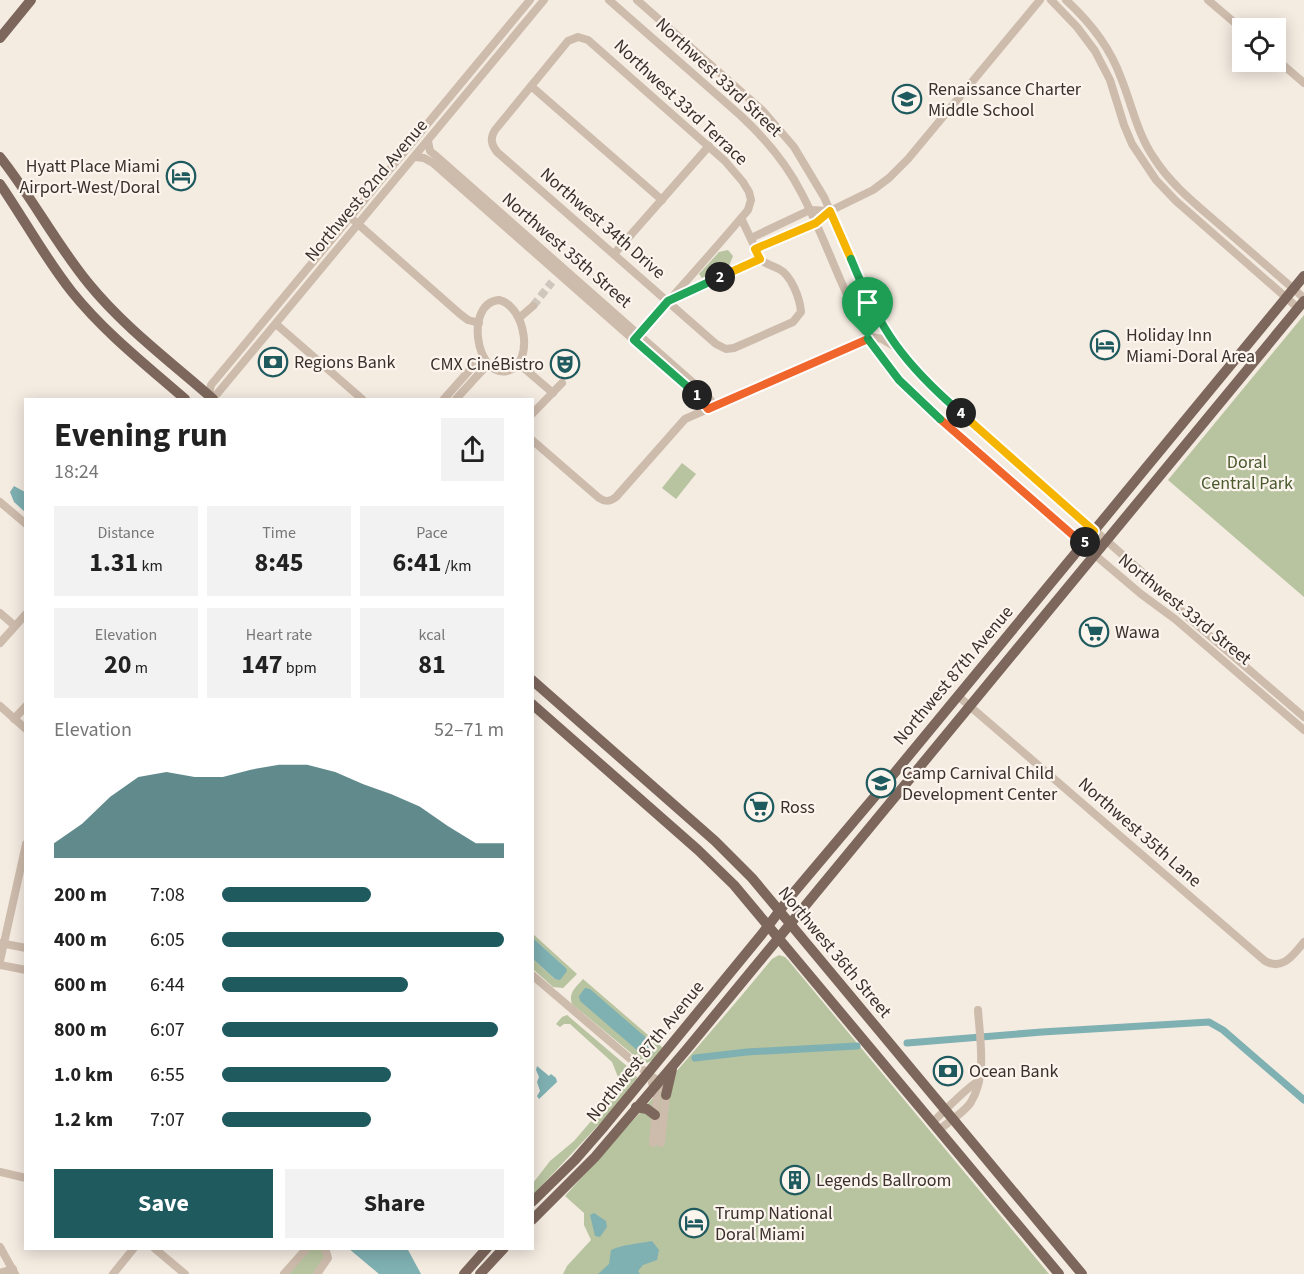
<!DOCTYPE html>
<html lang="en">
<head>
<meta charset="utf-8">
<style>
  body { margin:0; font-family:"Source Sans 3",sans-serif; background:#f2f2f2; color:#222; height:100vh; display:flex; flex-direction:column; font-size:22px; white-space:nowrap }
  * { box-sizing:border-box; margin:0 }
  p { font-size:20px; color:#767676 }
  .icon { flex:none; width:33px; height:33px; fill:none; stroke:currentColor; stroke-width:2; stroke-linecap:round; stroke-linejoin:round }
  .map { position:relative; flex:1; overflow:hidden }
  .details { position:absolute; left:24px; top:398px; width:510px; height:852px; display:flex; flex-direction:column; background:#fff; border-radius:0px; box-shadow:0 3px 15px #0003 }
  .details>* { flex:none }
  .buttons { position:absolute; left:1232px; top:18px; display:grid; gap:12px }
  .buttons a { display:grid; place-items:center; width:54px; height:54px; border-radius:0px; background:#fff; box-shadow:0 3px 15px #0003; font-size:30px }
  .pin { position:absolute; display:grid; place-items:center; width:51px; height:51px; color:#fff; margin:-62px -26px; border-radius:50% 50% 50% 0; rotate:-45deg; box-shadow:0 0 6px #0007 }
  .pin .icon { rotate:45deg }
  .km { position:absolute; width:30px; height:30px; margin:-15px; border-radius:50%; background:#222; color:#fff; font-size:16px; line-height:30px; text-align:center }
  .round { display:grid; place-items:center; flex:none; width:63px; height:63px; border-radius:0px; background:#f2f2f2 }
  .overview { display:flex; align-items:center; justify-content:space-between; height:102px; padding:0 30px }
  h1 { font-size:33px; font-weight:700; line-height:45px }
  .metrics { display:grid; grid-template-columns:repeat(3,1fr); gap:9px; height:102px; padding:6px 30px }
  .metrics div { display:grid; align-content:center; border-radius:0px; background:#f2f2f2; text-align:center }
  .metrics b { font-size:26px; font-weight:700 }
  .metrics small { font-size:16px; font-weight:400 }
  .metrics p { font-size:16px }
  .chart { height:168px; padding:12px 30px }
  .chart p { display:flex; justify-content:space-between }
  .chart svg { width:100%; height:108px; margin-top:6px; fill:#1f5a5e; opacity:.7 }
  .cta { display:flex; gap:12px; margin-top:auto; padding:12px 30px }
  .cta a { flex:1; height:69px; border-radius:0px; background:#1f5a5e; color:#fff; font-size:24px; font-weight:700; line-height:69px; text-align:center }
  .cta a+a { background:#f2f2f2; color:#222 }
  ul { padding:0 30px; list-style:none; font-size:20px }
  li { display:grid; grid-template-columns:96px 72px 1fr; align-items:center; height:45px }
  li i { height:15px; border-radius:8px; background:#1f5a5e }
  .map>svg:first-child { display:block }
  .green { fill:#b8c4a0 }
  .water { fill:#7fb0b2 }
  .lines { fill:none; stroke-linecap:round; stroke-linejoin:round }
  .canal { stroke:#7fb0b2; stroke-width:7 }
  .minor-tunnel { stroke:#cfc6bd; stroke-width:8; stroke-dasharray:8 4; stroke-linecap:butt }
  .minor { stroke:#cdbbac; stroke-width:8 }
  .major { stroke:#7d675c; stroke-width:10 }
  .split-1-casing { stroke:#fff; stroke-width:12 }
  .split-2-casing { stroke:#fff; stroke-width:12 }
  .split-3-casing { stroke:#fff; stroke-width:12 }
  .split-4-casing { stroke:#fff; stroke-width:12 }
  .split-5-casing { stroke:#fff; stroke-width:12 }
  .split-6-casing { stroke:#fff; stroke-width:12 }
  .split-7-casing { stroke:#fff; stroke-width:12 }
  .split-1 { stroke:#f0652b; stroke-width:8 }
  .split-2 { stroke:#22a559; stroke-width:8 }
  .split-3 { stroke:#f5b400; stroke-width:8 }
  .split-4 { stroke:#22a559; stroke-width:8 }
  .split-5 { stroke:#f5b400; stroke-width:8 }
  .split-6 { stroke:#f0652b; stroke-width:8 }
  .split-7 { stroke:#22a559; stroke-width:8 }
  .labels { text-anchor:middle; stroke-width:4.5; stroke-linejoin:round; paint-order:stroke }
  .street-label { font-size:18px; fill:#3b302b; stroke:#fbf5ee }
  .poi-label { font-size:18px; fill:#3b302b; stroke:#fbf5ee; text-anchor:start }
  .park-label { font-size:18px; fill:#4a5a2e; stroke:#fbf5ee }
</style>
</head>
<body>
<div class="map">
<svg width="1304" height="1274" viewBox="0 0 1304 1274">
  <rect width="100%" height="100%" fill="#f4ebe1"/>
  <!-- green -->
  <g class="green">
    <polygon points="728,250 733,256 729,266 702,278 699,274 719,252"/>
    <polygon points="1304,315 1304,597 1168,480"/>
    <polygon points="682,463 696,474 676,499 662,488"/>
    <polygon points="533,934 577,974 563,988 553,987 533,969 533,959 555,979 566,968 533,938"/>
    <path d="M779,955l6,2 3,3 261,314h-486l4,-8 24,-26 -7,-15v-12l-19,-17c71,-78 140,-156 207,-237z"/>
    <path d="M583,979l80,69 -10,12 -6,3 -10,-5 -65,-54c-4,-11 4,-17 11,-25z"/>
    <polygon points="567,1015 635,1073 637,1078 605,1118 533,1195 533,1183 550,1161 574,1141 617,1091 618,1077 612,1062 570,1024 564,1024 560,1027 556,1024 562,1017"/>
    <polygon points="310,1248 321,1248 327,1256 314,1274 287,1274"/>
  </g>
  <!-- water -->
  <g class="water">
    <polygon points="14,486 25,492 25,512 14,502 10,492"/>
    <polygon points="533,938 566,968 567,971 560,980 555,979 533,959"/>
    <polygon points="585,988 590,989 650,1041 655,1049 650,1058 645,1057 580,1001 579,996"/>
    <polygon points="537,1066 549,1076 551,1074 556,1078 557,1082 539,1099 537,1096 540,1091 537,1082 539,1077 536,1070"/>
    <polygon points="594,1213 606,1221 607,1227 600,1237 595,1236 590,1215"/>
    <path d="M652,1241l7,9 -2,10 -14,5 -5,6 2,3h-42l11,-10 2,-14c13,-6 27,-6 41,-9z"/>
    <polygon points="348,1248 407,1248 421,1274 379,1274"/>
  </g>
  <g class="lines">
    <!-- canal -->
    <g class="canal">
      <polyline points="907,1043 1042,1032 1209,1022 1223,1030 1304,1100"/>
      <polyline points="695,1058 747,1052 857,1046"/>
    </g>
    <!-- minor-tunnel -->
    <polyline class="minor-tunnel" points="533,306 552,282"/>
    <!-- minor -->
    <g class="minor">
      <path d="M609,0l131,115c25,23 47,49 62,79 34,65 50,136 101,190l192,171 46,39 34,25 129,111"/>
      <polyline points="637,0 763,111 794,147 824,197 876,316 896,347 921,377 1142,572 1189,618 1304,717"/>
      <polyline points="1051,0 1077,27 1095,51 1110,80 1124,125 1132,144 1156,180 1176,201 1298,308"/>
      <path d="M1066,0c24,22 44,47 55,78 11,27 16,55 33,80 17,27 43,47 67,68 28,24 55,48 83,72"/>
      <polyline points="1208,0 1242,29"/>
      <polyline points="1275,58 1304,83"/>
      <polyline points="531,86 662,200"/>
      <polyline points="428,141 430,151 435,155 707,395 715,406"/>
      <polyline points="415,157 424,158 433,163 703,401 708,409"/>
      <polyline points="350,217 460,314 468,320 479,323"/>
      <polyline points="751,238 810,210 830,211"/>
      <polyline points="755,249 816,223 830,211 873,190 889,178 908,159 1040,0"/>
      <polyline points="614,254 709,146"/>
      <polyline points="674,298 760,259"/>
      <path d="M499,300c27,6 36,65 8,71 -31,7 -43,-68 -8,-71z"/>
      <polyline points="519,318 533,306"/>
      <polyline points="276,324 362,399"/>
      <path d="M634,340c38,-43 77,-86 114,-130l3,-10 -2,-8 -6,-10 -18,-21 -137,-121 -10,-3 -10,4 -73,89c-5,8 -4,14 2,22l219,192 10,5 8,-1 59,-26 8,-10c-1,-14 -10,-37 -22,-43 -7,-4 -12,-4 -18,-9l-20,-42"/>
      <polyline points="518,363 553,393"/>
      <polyline points="210,396 217,394 544,0"/>
      <polyline points="208,399 211,385 530,0"/>
      <polyline points="444,399 475,364 484,358"/>
      <polyline points="456,399 488,364"/>
      <polyline points="532,414 562,383"/>
      <path d="M532,440l67,58c6,4 11,4 17,-1l69,-78 187,-82 10,2 10,6"/>
      <polyline points="0,502 26,524"/>
      <polyline points="0,613 15,626"/>
      <polyline points="0,643 26,614"/>
      <path d="M958,696l307,265c18,10 28,-6 39,-19"/>
      <polyline points="0,706 26,729"/>
      <polyline points="14,719 26,706"/>
      <polyline points="0,943 26,948"/>
      <polyline points="0,961 26,844"/>
      <polyline points="0,965 26,970"/>
      <polyline points="532,975 648,1074 659,1081 666,1095 661,1143"/>
      <polyline points="652,1083 657,1096 653,1143"/>
      <path d="M933,1122c8,-8 39,-39 46,-41"/>
      <path d="M939,1130c8,-7 27,-19 32,-28 16,-27 9,-61 7,-92"/>
      <polyline points="0,1172 26,1178"/>
      <polyline points="0,1247 15,1274"/>
      <polyline points="154,1248 185,1274"/>
      <polyline points="0,1273 13,1269"/>
      <polyline points="113,1274 134,1248"/>
      <polyline points="284,1274 307,1248"/>
      <polyline points="317,1274 328,1258 325,1248"/>
    </g>
    <!-- major -->
    <g class="major">
      <polyline points="0,38 31,0"/>
      <path d="M0,157c32,40 56,87 89,127 35,43 82,78 124,115"/>
      <path d="M0,184c24,35 45,74 72,108 32,40 74,73 113,107"/>
      <polyline points="532,680 715,841 752,878 1082,1274"/>
      <polyline points="532,704 698,850 734,885 1059,1274"/>
      <polyline points="666,1095 672,1069"/>
      <polyline points="636,1107 647,1109 655,1115"/>
      <polyline points="532,1202 575,1160 602,1129 762,934 790,897 887,782 1304,276"/>
      <polyline points="532,1220 595,1157 687,1049 1304,301"/>
      <polyline points="464,1274 487,1248"/>
      <polyline points="480,1274 504,1248"/>
    </g>
  </g>
  <g class="lines">
    <!-- split-1 casing -->
    <g class="split-1-casing">
      <polyline id="split-1" points="697,395 708,409 868,339"/>
    </g>
    <!-- split-2 casing -->
    <g class="split-2-casing">
      <polyline id="split-2" points="697,395 634,340 668,301 720,277"/>
    </g>
    <!-- split-3 casing -->
    <g class="split-3-casing">
      <polyline id="split-3" points="720,277 760,259 755,249 816,223 830,211 851,259"/>
    </g>
    <!-- split-4 casing -->
    <g class="split-4-casing">
      <path id="split-4" d="M851,259c29,71 52,104 110,154"/>
    </g>
    <!-- split-5 casing -->
    <g class="split-5-casing">
      <polyline id="split-5" points="961,413 1094,531 1085,542"/>
    </g>
    <!-- split-6 casing -->
    <g class="split-6-casing">
      <polyline id="split-6" points="940,419 1083,544 1085,542"/>
    </g>
    <!-- split-7 casing -->
    <g class="split-7-casing">
      <polyline id="split-7" points="868,339 899,380 940,419"/>
    </g>
    <!-- split-1 -->
    <use href="#split-1" class="split-1"/>
    <!-- split-2 -->
    <use href="#split-2" class="split-2"/>
    <!-- split-3 -->
    <use href="#split-3" class="split-3"/>
    <!-- split-4 -->
    <use href="#split-4" class="split-4"/>
    <!-- split-5 -->
    <use href="#split-5" class="split-5"/>
    <!-- split-6 -->
    <use href="#split-6" class="split-6"/>
    <!-- split-7 -->
    <use href="#split-7" class="split-7"/>
  </g>
  <!-- icons -->
  <defs>
    <g id="school-ring" transform="scale(1.5)"><circle r="9.5" fill="#fbf5ee" stroke="#1f5a5e" stroke-width="1.5"/><path d="M0-5L7-2L0 1L-7-2ZM-4 1L0 2.5L4 1V4Q0 6-4 4Z" fill="#1f5a5e"/></g>
    <g id="hotel-ring" transform="scale(1.5)"><circle r="9.5" fill="#fbf5ee" stroke="#1f5a5e" stroke-width="1.5"/><path d="M-6-4.5h1.5V1H6V5H4.5V3h-9V5H-6ZM-4 0a1.8 1.8 0 1 1 3.6 0ZM.5 0V-2.5h3Q6-2.5 6 0Z" fill="#1f5a5e"/></g>
    <g id="bank-ring" transform="scale(1.5)"><circle r="9.5" fill="#fbf5ee" stroke="#1f5a5e" stroke-width="1.5"/><path d="M-6-4H6V4H-6ZM0-2.3a2.3 2.3 0 1 0 0 4.6a2.3 2.3 0 1 0 0-4.6Z" fill="#1f5a5e"/></g>
    <g id="theatre-ring" transform="scale(1.5)"><circle r="9.5" fill="#fbf5ee" stroke="#1f5a5e" stroke-width="1.5"/><path d="M-5-5.5Q0-4 5-5.5V0Q5 5 0 6Q-5 5-5 0ZM-3.3-2.5H-1v1.5H-3.3ZM1-2.5H3.3v1.5H1ZM-2.8 1Q0 5.5 2.8 1Z" fill="#1f5a5e"/></g>
    <g id="supermarket-ring" transform="scale(1.5)"><circle r="9.5" fill="#fbf5ee" stroke="#1f5a5e" stroke-width="1.5"/><path d="M-6-5.5h2.5l.6 2H6L4.5 2H-2.5L-4.4-4H-6ZM-1.5 3.2a1.3 1.3 0 1 0 .1 0ZM3 3.2a1.3 1.3 0 1 0 .1 0Z" fill="#1f5a5e"/></g>
    <g id="building-ring" transform="scale(1.5)"><circle r="9.5" fill="#fbf5ee" stroke="#1f5a5e" stroke-width="1.5"/><path d="M-4-6H4V6H1V3H-1V6H-4ZM-2.5-4.3h1.7v1.8h-1.7ZM.8-4.3h1.7v1.8H.8ZM-2.5-1h1.7V.8h-1.7ZM.8-1h1.7V.8H.8Z" fill="#1f5a5e"/></g>
  </defs>
  <g fill-rule="evenodd">
    <use href="#school-ring" x="907" y="99"/>
    <use href="#hotel-ring" x="181" y="176"/>
    <use href="#hotel-ring" x="1105" y="345"/>
    <use href="#bank-ring" x="273" y="362"/>
    <use href="#theatre-ring" x="565" y="364"/>
    <use href="#supermarket-ring" x="1094" y="632"/>
    <use href="#school-ring" x="881" y="783"/>
    <use href="#supermarket-ring" x="759" y="807"/>
    <use href="#bank-ring" x="948" y="1071"/>
    <use href="#building-ring" x="795" y="1180"/>
    <use href="#hotel-ring" x="694" y="1223"/>
  </g>
  <g class="labels">
    <!-- street labels -->
    <g class="street-label">
      <text transform="translate(719 77) rotate(43)" y="6">Northwest 33rd Street</text>
      <text transform="translate(681 102) rotate(43)" y="6">Northwest 33rd Terrace</text>
      <text transform="translate(366 190) rotate(-50)" y="6">Northwest 82nd Avenue</text>
      <text transform="translate(603 223) rotate(41)" y="6">Northwest 34th Drive</text>
      <text transform="translate(567 250) rotate(41)" y="6">Northwest 35th Street</text>
      <text transform="translate(1185 609) rotate(39)" y="6">Northwest 33rd Street</text>
      <text transform="translate(953 675) rotate(-50)" y="6">Northwest 87th Avenue</text>
      <text transform="translate(1140 832) rotate(41)" y="6">Northwest 35th Lane</text>
      <text transform="translate(835 952) rotate(50)" y="6">Northwest 36th Street</text>
      <text transform="translate(645 1051) rotate(-51)" y="6">Northwest 87th Avenue</text>
    </g>
    <!-- poi labels -->
    <g class="poi-label">
      <text x="928" y="95">Renaissance Charter<tspan x="928" dy="21">Middle School</tspan></text>
      <text x="160" y="172" text-anchor="end">Hyatt Place Miami<tspan x="160" dy="21">Airport-West/Doral</tspan></text>
      <text x="1126" y="341">Holiday Inn<tspan x="1126" dy="21">Miami-Doral Area</tspan></text>
      <text x="294" y="368">Regions Bank</text>
      <text x="544" y="370" text-anchor="end">CMX CinéBistro</text>
      <text x="1115" y="638">Wawa</text>
      <text x="902" y="779">Camp Carnival Child<tspan x="902" dy="21">Development Center</tspan></text>
      <text x="780" y="813">Ross</text>
      <text x="969" y="1077">Ocean Bank</text>
      <text x="816" y="1186">Legends Ballroom</text>
      <text x="715" y="1219">Trump National<tspan x="715" dy="21">Doral Miami</tspan></text>
    </g>
    <!-- park labels -->
    <g class="park-label">
      <text x="1247" y="468">Doral<tspan x="1247" dy="21">Central Park</tspan></text>
    </g>
  </g>
</svg>
<div class="buttons">
<a><svg class="icon" aria-label="locate" viewBox="0 0 24 24"><circle cx="12" cy="12" r="6"/><path d="M12 2v4M12 18v4M2 12h4M18 12h4"/></svg></a>
</div>
<div class="pin" style="left:868px;top:339px;background:#1e9e55"><svg class="icon" aria-label="arrive" viewBox="0 0 24 24"><path d="M6 21V4h12l-3 4 3 4H6"/></svg></div>
<b class="km" style="left:697px;top:395px">1</b>
<b class="km" style="left:720px;top:277px">2</b>
<b class="km" style="left:961px;top:413px">4</b>
<b class="km" style="left:1085px;top:542px">5</b>
<section class="details">
<div class="overview"><div><h1>Evening run</h1><p>18:24</p></div><a class="round"><svg class="icon" aria-label="share" viewBox="0 0 24 24"><path d="M12 15V3M7 8l5-5 5 5M5 13v7h14v-7"/></svg></a></div>
<div class="metrics">
<div><p>Distance</p><b>1.31<small> km</small></b></div>
<div><p>Time</p><b>8:45</b></div>
<div><p>Pace</p><b>6:41<small> /km</small></b></div>
</div>
<div class="metrics">
<div><p>Elevation</p><b>20<small> m</small></b></div>
<div><p>Heart rate</p><b>147<small> bpm</small></b></div>
<div><p>kcal</p><b>81</b></div>
</div>
<div class="chart"><p><span>Elevation</span>52–71 m</p>
<svg viewBox="0 0 160 44" preserveAspectRatio="none"><path d="M0 44V38L10 30L20 19L30 11L40 9L50 11L60 11L70 8L80 6L90 6L100 9L110 14L120 18L130 23L140 31L150 38L160 38V44z"/></svg>
</div>
<ul>
<li><b>200 m</b>7:08<i style="width:53%"></i></li>
<li><b>400 m</b>6:05<i style="width:100%"></i></li>
<li><b>600 m</b>6:44<i style="width:66%"></i></li>
<li><b>800 m</b>6:07<i style="width:98%"></i></li>
<li><b>1.0 km</b>6:55<i style="width:60%"></i></li>
<li><b>1.2 km</b>7:07<i style="width:53%"></i></li>
</ul>
<div class="cta"><a>Save</a><a>Share</a></div>
</section>
</div>
</body>
</html>
